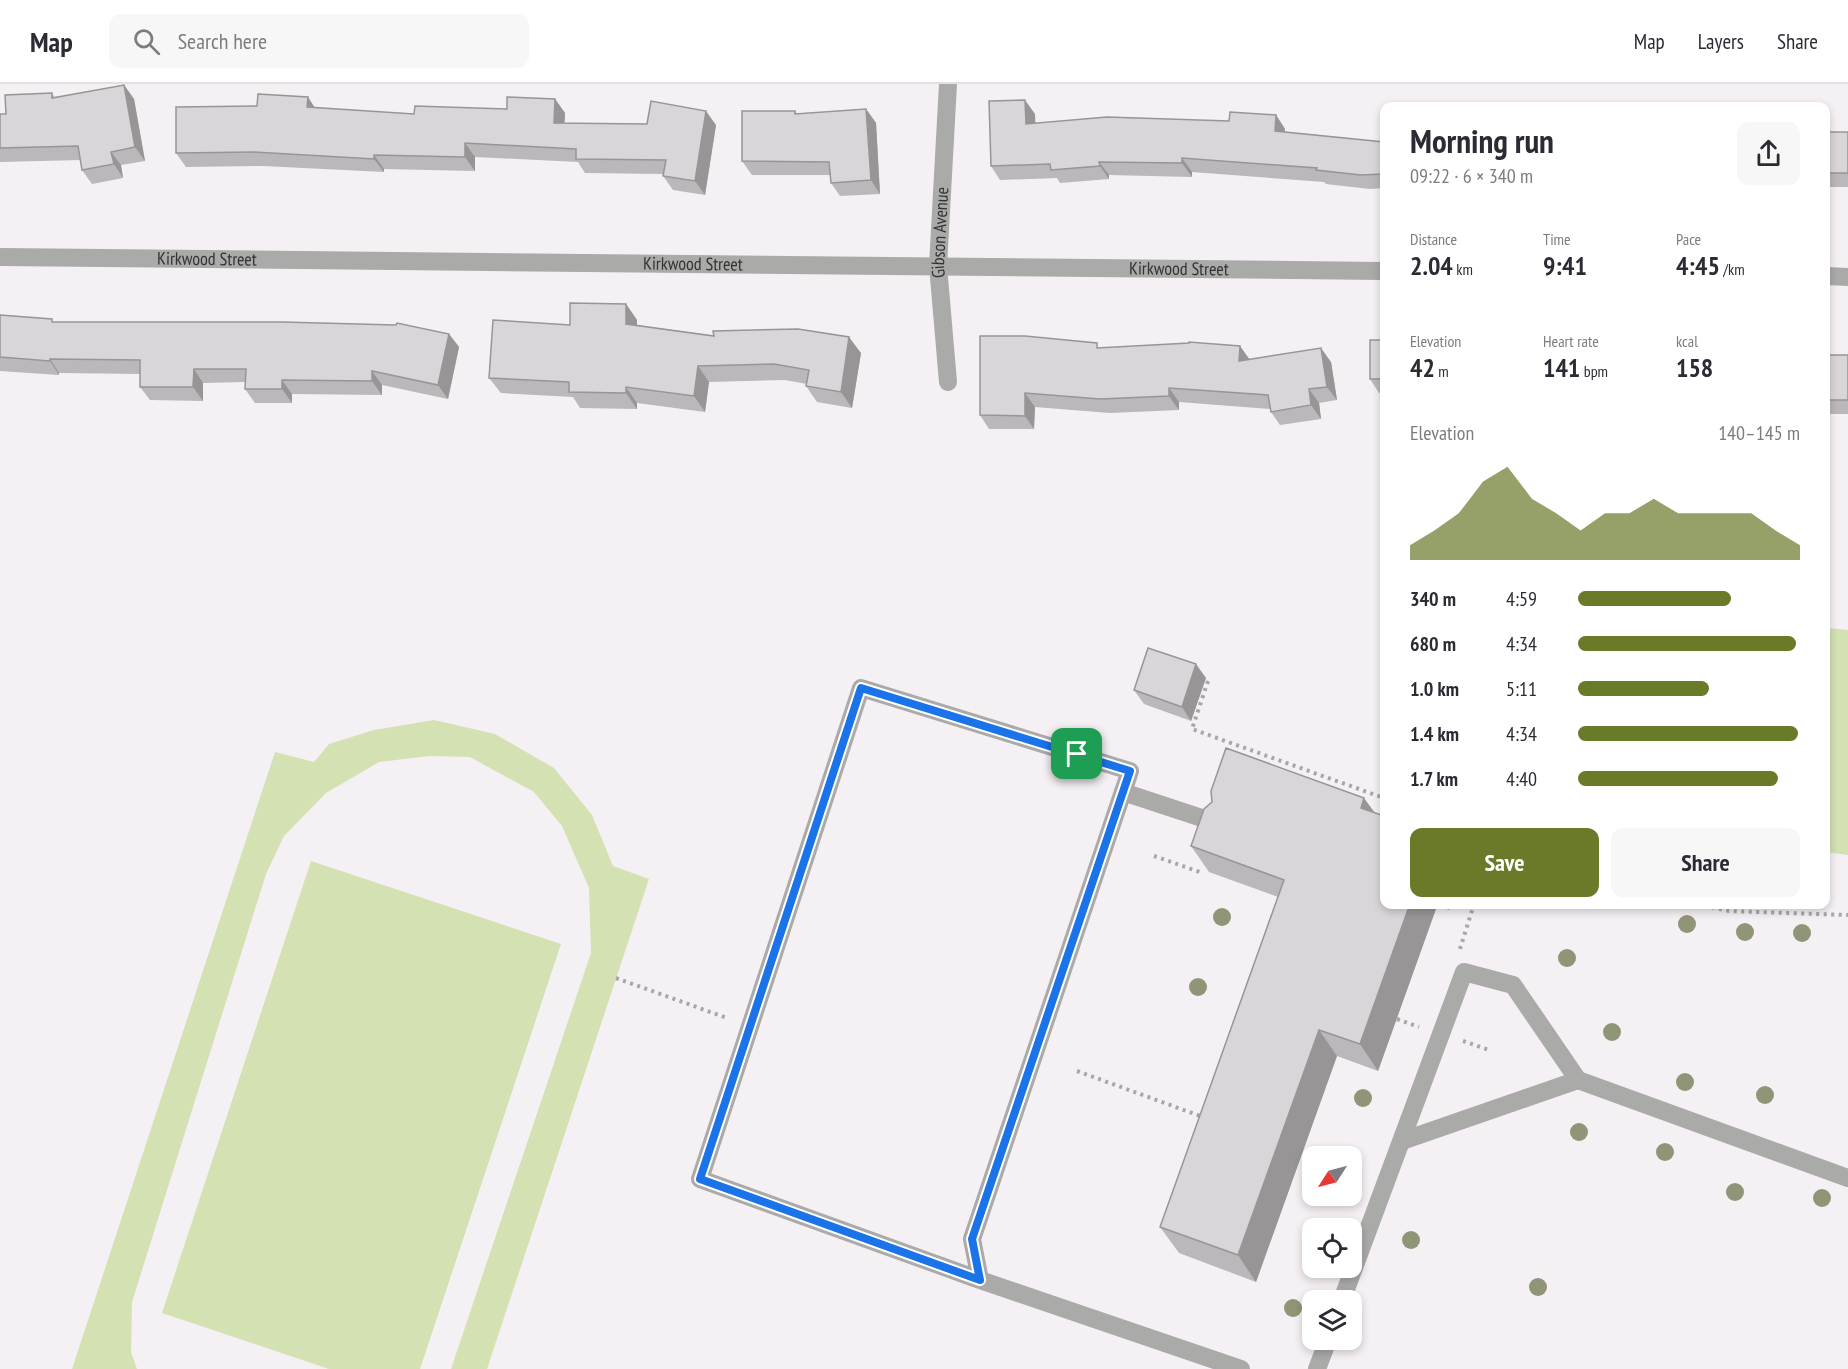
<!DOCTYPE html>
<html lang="en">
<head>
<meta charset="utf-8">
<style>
  body { margin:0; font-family:"PT Sans Narrow",sans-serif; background:#f7f7f7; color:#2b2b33; height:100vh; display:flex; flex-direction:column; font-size:22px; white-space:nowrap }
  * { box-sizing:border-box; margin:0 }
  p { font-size:20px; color:#7c7c81 }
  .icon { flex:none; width:33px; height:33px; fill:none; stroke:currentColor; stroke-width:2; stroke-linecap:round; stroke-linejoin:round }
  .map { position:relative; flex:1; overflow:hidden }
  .drawer { position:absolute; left:1380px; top:18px; width:450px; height:807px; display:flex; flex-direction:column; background:#fff; border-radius:12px; box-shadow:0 3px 9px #0003 }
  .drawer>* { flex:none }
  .needle { width:39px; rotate:234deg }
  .tools { position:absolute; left:1302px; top:1062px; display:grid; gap:12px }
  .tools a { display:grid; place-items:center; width:60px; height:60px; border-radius:12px; background:#fff; box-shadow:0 3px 9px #0003; font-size:30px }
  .pin { position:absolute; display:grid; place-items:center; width:51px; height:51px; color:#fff; margin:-26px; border-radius:12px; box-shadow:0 3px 9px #0006 }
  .round { display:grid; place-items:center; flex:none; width:63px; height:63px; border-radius:12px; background:#f7f7f7 }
  .head { display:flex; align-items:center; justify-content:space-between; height:102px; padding:0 30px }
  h1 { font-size:33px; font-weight:700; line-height:45px }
  .metrics { display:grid; grid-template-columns:repeat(3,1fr); gap:9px; height:102px; padding:6px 30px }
  .metrics div { display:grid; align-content:center }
  .metrics b { font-size:26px; font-weight:700 }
  .metrics small { font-size:16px; font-weight:400 }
  .metrics p { font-size:16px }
  .chart { height:168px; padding:12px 30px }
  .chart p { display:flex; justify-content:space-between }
  .chart svg { width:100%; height:108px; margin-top:6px; fill:#697a29; opacity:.7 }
  .action { display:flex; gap:12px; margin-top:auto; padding:12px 30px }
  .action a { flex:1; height:69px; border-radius:12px; background:#697a29; color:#fff; font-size:24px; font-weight:700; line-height:69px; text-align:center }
  .action a+a { background:#f7f7f7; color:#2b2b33 }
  ul { padding:0 30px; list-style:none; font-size:20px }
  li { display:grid; grid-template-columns:96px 72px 1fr; align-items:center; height:45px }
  li i { height:15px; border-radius:8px; background:#697a29 }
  header { display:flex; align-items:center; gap:36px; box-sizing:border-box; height:84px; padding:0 30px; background:#fff; border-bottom:2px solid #e1e1e2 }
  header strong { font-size:28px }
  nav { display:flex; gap:33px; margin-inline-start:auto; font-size:21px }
  .search { width:420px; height:54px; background:#f7f7f7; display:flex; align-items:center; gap:15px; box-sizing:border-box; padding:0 21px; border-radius:12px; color:#7c7c81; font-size:22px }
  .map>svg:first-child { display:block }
  .green { fill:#d4e1b3 }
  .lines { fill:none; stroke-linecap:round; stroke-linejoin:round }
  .path { stroke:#a9a6a9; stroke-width:4; stroke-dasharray:3 4.5; stroke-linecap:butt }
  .minor { stroke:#aaaaa9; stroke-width:18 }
  .tree { fill:#919578 }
  .wall { fill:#bbb7ba }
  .shaded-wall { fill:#989597 }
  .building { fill:#d9d5d8; stroke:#989597; stroke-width:1.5 }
  .route-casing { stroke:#fff; stroke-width:12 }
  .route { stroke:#1a73e8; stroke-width:8 }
  .labels { text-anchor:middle; stroke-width:4.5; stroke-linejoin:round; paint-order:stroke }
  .street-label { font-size:18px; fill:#343334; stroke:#fff }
</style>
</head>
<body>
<header>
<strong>Map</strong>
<div class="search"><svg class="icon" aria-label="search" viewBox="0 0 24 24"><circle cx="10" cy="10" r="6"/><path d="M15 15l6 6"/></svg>Search here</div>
<nav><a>Map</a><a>Layers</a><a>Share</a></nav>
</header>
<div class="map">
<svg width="1848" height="1285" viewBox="0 0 1848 1285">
  <rect width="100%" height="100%" fill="#f4f0f3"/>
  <!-- green -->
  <g class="green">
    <polygon points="1826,544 1848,546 1848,771 1826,768"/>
    <polygon points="434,636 495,650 554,684 592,731 613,782 649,795 487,1285 451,1285 591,869 589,804 562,742 534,708 470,673 430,672 379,678 326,709 284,752 266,790 132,1218 131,1268 137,1285 72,1285 275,668 314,678 329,660 374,646"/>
    <polygon points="311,777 561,860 420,1285 329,1285 162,1229"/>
  </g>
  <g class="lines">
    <!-- path -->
    <g class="path">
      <polyline points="1208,597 1192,645 1384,714"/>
      <polyline points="1154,772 1200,788"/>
      <polyline points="1697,820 1729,827 1848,831"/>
      <polyline points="1460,865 1474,820"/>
      <polyline points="616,894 727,934"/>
      <polyline points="1397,935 1419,943"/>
      <polyline points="1463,957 1489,966"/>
      <polyline points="1077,987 1203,1033"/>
    </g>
    <!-- minor -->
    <g class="minor">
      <path id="s1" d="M0,173l1384,14"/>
      <polyline points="1826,192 1848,193"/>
      <path id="s2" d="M948,298l-10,-116 10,-182"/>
      <polyline points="1123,708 1220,740"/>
      <polyline points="1402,1057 1578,996"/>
      <polyline points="980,1196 972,1155 1130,687 861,604 700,1095 980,1196 1241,1285"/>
      <polyline points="1342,1216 1464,888 1513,901 1578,996 1848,1094"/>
      <polyline points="1317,1285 1328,1256"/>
    </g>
  </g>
  <!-- trees -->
  <g class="tree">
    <circle cx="1222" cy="833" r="9"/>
    <circle cx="1687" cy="840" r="9"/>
    <circle cx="1745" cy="848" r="9"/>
    <circle cx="1802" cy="849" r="9"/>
    <circle cx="1567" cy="874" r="9"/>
    <circle cx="1198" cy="903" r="9"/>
    <circle cx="1612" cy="948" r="9"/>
    <circle cx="1685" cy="998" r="9"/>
    <circle cx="1765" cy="1011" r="9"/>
    <circle cx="1363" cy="1014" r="9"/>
    <circle cx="1579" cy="1048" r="9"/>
    <circle cx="1665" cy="1068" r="9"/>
    <circle cx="1735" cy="1108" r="9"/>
    <circle cx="1822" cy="1114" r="9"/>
    <circle cx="1411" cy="1156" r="9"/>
    <circle cx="1538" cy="1203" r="9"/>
    <circle cx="1293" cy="1224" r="9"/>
  </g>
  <!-- wall -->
  <g class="wall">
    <polygon points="124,1 134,15 145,77 121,81 123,94 92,100 82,86 81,76 0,78 0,30 6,30 52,9 55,14"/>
    <polygon points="555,15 565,29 564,39 716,41 705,111 673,106 663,92 664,90 585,89 578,78 475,73 475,87 384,85 384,88 263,82 186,83 176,69 315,24 414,30 507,25"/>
    <polygon points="866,25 876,39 880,110 840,112 831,99 830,91 752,91 742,77 795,27 797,30"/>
    <polygon points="1035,30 1035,39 1229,37 1276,31 1285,45 1285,48 1384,58 1384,104 1370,105 1326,100 1324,98 1192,88 1192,93 1109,91 1109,95 1060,99 1057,94 1000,96 991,82"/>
    <rect x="1826" y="48" width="22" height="55"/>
    <polygon points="626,220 637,236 637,241 714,252 861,269 852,324 817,318 806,302 807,300 785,296 709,298 705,328 637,319 637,325 580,324 573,313 501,309 489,294 570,241"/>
    <polygon points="0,231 54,238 449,250 459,263 448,315 382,301 382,311 292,310 292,319 255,319 245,305 245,298 203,299 203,317 150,316 140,303 140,290 59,289 59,291 0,287"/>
    <polygon points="1384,256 1384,309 1379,309 1370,295"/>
    <polygon points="1100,263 1250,275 1331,278 1337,316 1319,319 1321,335 1280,341 1271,328 1270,325 1179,318 1179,326 1110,329 1035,323 1034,345 989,345 980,331"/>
    <rect x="1826" y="271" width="22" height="59"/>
    <polygon points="1206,594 1191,637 1144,620 1134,606"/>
    <polygon points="1191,762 1384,820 1451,820 1449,826 1437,822 1378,987 1337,972 1256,1198 1179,1169 1160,1143 1278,813 1209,788"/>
  </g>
  <!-- shaded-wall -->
  <g class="shaded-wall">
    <polygon points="124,1 134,15 145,77 135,63"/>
    <polygon points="308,13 317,27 307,23"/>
    <polygon points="555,15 565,29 564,52 554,39"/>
    <polygon points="1025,16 1035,30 1036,54 1026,40"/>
    <polygon points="866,25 876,39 880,110 871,96"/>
    <polygon points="706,27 716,41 705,111 695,97"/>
    <polygon points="1276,31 1285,45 1284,60 1275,47"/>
    <polygon points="465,59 475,73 475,87 465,73"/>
    <polygon points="111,68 121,81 123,94 114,80"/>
    <polygon points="374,71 384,85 384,88 374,75"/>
    <polygon points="1182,74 1192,88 1192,93 1182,79"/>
    <polygon points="1099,78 1109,91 1109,95 1100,82"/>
    <polygon points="626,220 637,236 637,256 626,240"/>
    <polygon points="449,250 459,263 448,315 438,301"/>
    <polygon points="849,253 861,269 852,324 841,308"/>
    <polygon points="1240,262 1250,276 1239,277"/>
    <polygon points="1321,264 1331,278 1337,316 1327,303"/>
    <polygon points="50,275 59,289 59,291 50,277"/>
    <polygon points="698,282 709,298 705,328 694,312"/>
    <polygon points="194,285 203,299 203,317 193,303"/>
    <polygon points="372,287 382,301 382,311 372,297"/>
    <polygon points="282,296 292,310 292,319 282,305"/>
    <polygon points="626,303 637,319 637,325 626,309"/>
    <polygon points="1169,304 1179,318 1179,326 1169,312"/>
    <polygon points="1309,305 1319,319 1321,335 1311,321"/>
    <polygon points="1025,309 1035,323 1034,345 1025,332"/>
    <polygon points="1196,580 1206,594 1191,637 1182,623"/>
    <polygon points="1364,714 1383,740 1361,724"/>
    <polygon points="1410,820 1436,820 1437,822 1378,987 1360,960"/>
    <polygon points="1445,820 1451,820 1449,826"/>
    <polygon points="1319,946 1337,972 1256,1198 1238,1171"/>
  </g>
  <!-- building -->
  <g class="building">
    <polygon points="124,1 135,63 111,68 114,80 82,86 78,62 0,64 0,30 6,30 5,11 52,9 52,14"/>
    <polygon points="258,10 308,13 307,23 414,30 415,22 507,25 507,13 555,15 554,39 647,40 651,17 706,27 695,97 663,92 666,76 576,75 576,65 465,59 465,73 374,71 374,75 254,68 176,69 176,23 257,22"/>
    <polygon points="1025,16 1026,40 1107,33 1229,37 1230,28 1276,31 1275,47 1384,58 1384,90 1361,91 1316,86 1317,84 1182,74 1182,79 1099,78 1100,82 1051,86 1050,80 991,82 989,17"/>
    <polygon points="866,25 871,96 831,99 829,78 742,77 742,27 795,27 795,30"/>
    <rect x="1826" y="48" width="22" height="41"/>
    <polygon points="570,219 626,220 626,240 714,252 713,247 798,245 849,253 841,308 806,302 809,286 774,280 698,282 694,312 626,303 626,309 569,308 569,298 489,294 493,236 570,241"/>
    <polygon points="0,231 52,235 52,238 282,238 396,241 397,239 449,250 438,301 372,287 372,297 282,296 282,305 245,305 246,285 194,285 193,303 140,303 140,276 50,275 50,277 0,273"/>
    <polygon points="980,252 1025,252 1097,259 1097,264 1189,259 1189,258 1240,262 1239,277 1321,264 1327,303 1309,305 1311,321 1271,328 1268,311 1169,304 1169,312 1100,315 1025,309 1025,332 980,331"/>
    <rect x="1370" y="256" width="14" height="39"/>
    <rect x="1826" y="271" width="22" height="45"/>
    <polygon points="1148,564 1196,580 1182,623 1134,606"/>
    <polygon points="1226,664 1364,714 1361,724 1384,732 1384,820 1410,820 1360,960 1319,946 1238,1171 1160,1143 1284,796 1191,762 1204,725 1212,718 1211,707"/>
  </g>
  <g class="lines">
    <!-- route casing -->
    <g class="route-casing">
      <polygon id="route" points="861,604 1130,687 972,1155 980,1196 700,1095"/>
    </g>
    <!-- route -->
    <use href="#route" class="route"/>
  </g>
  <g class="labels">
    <!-- street labels -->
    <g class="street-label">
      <text dy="6" stroke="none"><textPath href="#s2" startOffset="150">Gibson Avenue</textPath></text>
      <text dy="6" stroke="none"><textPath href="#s1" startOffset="207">Kirkwood Street</textPath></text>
      <text dy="6" stroke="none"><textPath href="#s1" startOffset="693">Kirkwood Street</textPath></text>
      <text dy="6" stroke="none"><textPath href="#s1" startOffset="1179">Kirkwood Street</textPath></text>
    </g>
  </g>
</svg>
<div class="tools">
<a><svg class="needle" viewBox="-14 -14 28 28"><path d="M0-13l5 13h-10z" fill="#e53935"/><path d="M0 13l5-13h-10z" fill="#7c7c81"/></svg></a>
<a><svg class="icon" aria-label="locate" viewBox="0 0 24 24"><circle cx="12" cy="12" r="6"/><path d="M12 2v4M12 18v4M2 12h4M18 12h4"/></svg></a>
<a><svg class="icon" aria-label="layers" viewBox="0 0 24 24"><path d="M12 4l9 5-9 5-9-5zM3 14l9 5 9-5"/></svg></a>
</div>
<div class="pin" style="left:1077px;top:670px;background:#1e9e55"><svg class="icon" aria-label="arrive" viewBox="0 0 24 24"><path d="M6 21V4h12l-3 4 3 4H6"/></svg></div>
<section class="drawer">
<div class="head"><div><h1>Morning run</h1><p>09:22 · 6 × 340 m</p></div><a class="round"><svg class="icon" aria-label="share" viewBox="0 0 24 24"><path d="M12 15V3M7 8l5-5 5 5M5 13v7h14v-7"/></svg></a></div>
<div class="metrics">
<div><p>Distance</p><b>2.04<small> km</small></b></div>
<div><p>Time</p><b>9:41</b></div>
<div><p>Pace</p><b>4:45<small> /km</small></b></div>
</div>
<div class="metrics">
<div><p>Elevation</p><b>42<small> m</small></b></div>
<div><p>Heart rate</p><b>141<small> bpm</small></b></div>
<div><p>kcal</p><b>158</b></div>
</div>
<div class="chart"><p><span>Elevation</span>140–145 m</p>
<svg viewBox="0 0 160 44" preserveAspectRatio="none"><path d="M0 44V38L10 32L20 25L30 12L40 6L50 19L60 25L70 32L80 25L90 25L100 19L110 25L120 25L130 25L140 25L150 32L160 38V44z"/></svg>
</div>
<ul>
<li><b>340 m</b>4:59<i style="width:69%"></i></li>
<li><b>680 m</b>4:34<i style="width:98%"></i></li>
<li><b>1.0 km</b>5:11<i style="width:59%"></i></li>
<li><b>1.4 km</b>4:34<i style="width:99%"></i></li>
<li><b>1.7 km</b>4:40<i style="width:90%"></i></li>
</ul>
<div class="action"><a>Save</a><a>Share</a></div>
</section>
</div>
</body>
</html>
